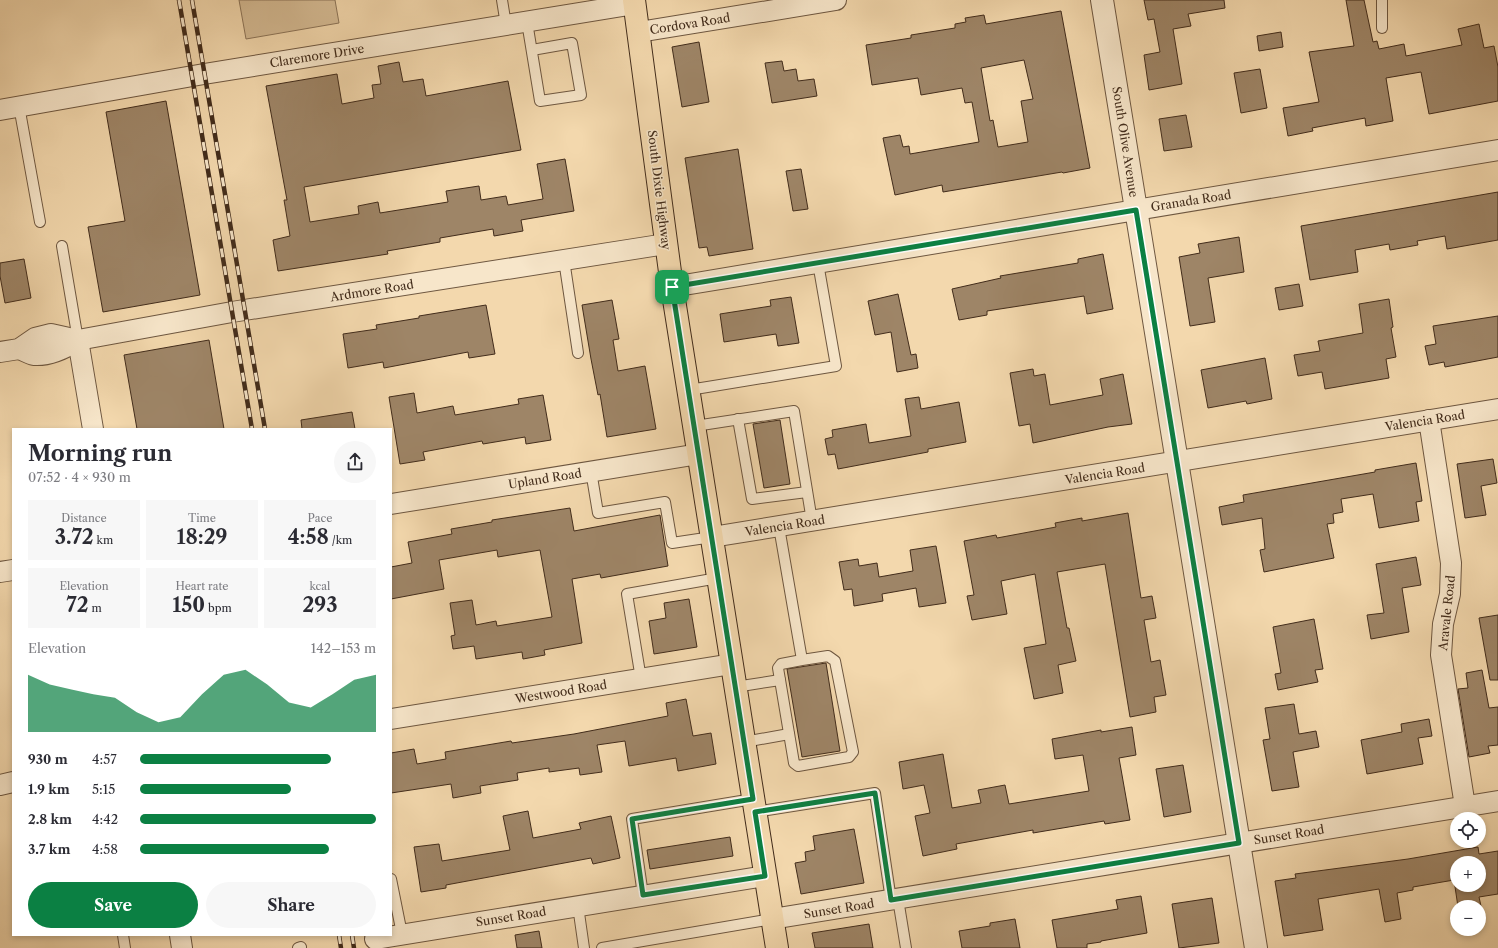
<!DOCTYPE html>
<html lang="en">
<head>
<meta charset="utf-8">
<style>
  body { margin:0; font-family:"Libre Caslon Text",serif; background:#f7f7f7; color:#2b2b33; height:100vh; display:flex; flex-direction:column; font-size:15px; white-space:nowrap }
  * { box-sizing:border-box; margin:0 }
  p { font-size:13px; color:#7c7c81 }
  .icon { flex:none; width:22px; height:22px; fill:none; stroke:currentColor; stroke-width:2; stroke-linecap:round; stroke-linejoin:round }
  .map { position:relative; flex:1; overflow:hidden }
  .sheet { position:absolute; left:12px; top:428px; width:380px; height:508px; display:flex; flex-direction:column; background:#fff; border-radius:0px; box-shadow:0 2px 6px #0003 }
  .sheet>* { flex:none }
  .tools { position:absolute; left:1450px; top:812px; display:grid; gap:8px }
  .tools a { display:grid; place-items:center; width:36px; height:36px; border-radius:50%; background:#fff; box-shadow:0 2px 6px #0003; font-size:20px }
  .pin { position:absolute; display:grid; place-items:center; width:34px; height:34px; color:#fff; margin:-17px; border-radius:8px; box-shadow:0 2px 6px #0006 }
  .round { display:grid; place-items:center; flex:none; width:42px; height:42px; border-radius:21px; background:#f7f7f7 }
  .head { display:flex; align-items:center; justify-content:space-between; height:68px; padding:0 16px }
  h1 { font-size:22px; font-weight:700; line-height:30px }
  .metrics { display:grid; grid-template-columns:repeat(3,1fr); gap:6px; height:68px; padding:4px 16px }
  .metrics div { display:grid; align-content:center; border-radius:0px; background:#f7f7f7; text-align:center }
  .metrics b { font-size:20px; font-weight:700 }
  .metrics small { font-size:11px; font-weight:400 }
  .metrics p { font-size:11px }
  .chart { height:112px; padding:8px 16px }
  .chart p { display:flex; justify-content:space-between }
  .chart svg { width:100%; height:72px; margin-top:4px; fill:#0b8043; opacity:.7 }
  .primary-button { display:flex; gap:8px; margin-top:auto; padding:8px 16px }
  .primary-button a { flex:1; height:46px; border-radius:24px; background:#0b8043; color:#fff; font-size:16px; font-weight:700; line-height:46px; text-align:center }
  .primary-button a+a { background:#f7f7f7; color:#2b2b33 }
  ul { padding:0 16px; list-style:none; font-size:13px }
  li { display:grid; grid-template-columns:64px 48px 1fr; align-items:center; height:30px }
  li i { height:10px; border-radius:5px; background:#0b8043 }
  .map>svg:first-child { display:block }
  .green { fill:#d5bb94; stroke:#8c7458 }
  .building { fill:#9e8567; stroke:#422c1b; fill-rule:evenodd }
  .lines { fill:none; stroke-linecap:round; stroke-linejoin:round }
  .service-casing { stroke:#6e5740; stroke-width:12 }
  .minor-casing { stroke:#6e5740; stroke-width:22 }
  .tertiary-casing { stroke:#6e5740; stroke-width:24 }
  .primary-casing { stroke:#422c1b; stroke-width:24 }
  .service { stroke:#f7e6ca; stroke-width:10 }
  .minor { stroke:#f7e6ca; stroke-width:20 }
  .tertiary { stroke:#f7e6ca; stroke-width:22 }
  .primary { stroke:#f3d8ad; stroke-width:22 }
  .rail-casing { stroke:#422c1b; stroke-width:4.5 }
  .rail { stroke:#f7e6ca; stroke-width:3; stroke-dasharray:9; stroke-linecap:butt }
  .route-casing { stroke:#fff; stroke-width:8 }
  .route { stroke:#0b8043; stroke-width:5 }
  .labels { text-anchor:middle; stroke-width:3; stroke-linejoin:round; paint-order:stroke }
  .street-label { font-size:12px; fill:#422c1b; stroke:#f7e6ca }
</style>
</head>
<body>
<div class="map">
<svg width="1498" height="948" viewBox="0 0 1498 948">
  <rect width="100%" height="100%" fill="#f3d8ad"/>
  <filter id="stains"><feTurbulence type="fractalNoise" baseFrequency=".005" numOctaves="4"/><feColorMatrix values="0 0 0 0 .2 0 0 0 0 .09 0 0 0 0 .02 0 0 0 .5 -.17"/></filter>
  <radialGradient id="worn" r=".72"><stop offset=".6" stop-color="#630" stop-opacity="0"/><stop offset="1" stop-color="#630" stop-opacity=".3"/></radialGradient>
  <!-- green -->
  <polygon class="green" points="239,0 335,0 339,23 246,39"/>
  <!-- building -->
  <g class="building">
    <polygon points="1144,0 1224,0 1225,8 1188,14 1191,26 1173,29 1182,84 1149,90 1144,55 1160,52 1154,19 1148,20"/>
    <polygon points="1346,0 1364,0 1373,42 1377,41 1379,49 1404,44 1406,56 1462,45 1458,29 1479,24 1484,48 1494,46 1498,67 1498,101 1429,114 1421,72 1386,78 1393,121 1366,126 1365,118 1312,128 1313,131 1288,136 1283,108 1319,102 1309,52 1354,46"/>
    <path d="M1061,11l29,157 -27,5 -1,-1 -119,20 -1,-7 -47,10 -12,-57 17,-3 3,12 6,-1 1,8 69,-12 -7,-40 -7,1 -3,-15 -41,7 -3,-17 -46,7 -6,-40 45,-7v-3l44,-7v-4l11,-2 -1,-4 19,-3 2,9zM1024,60l9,39 -12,2 7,41 -30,5 -5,-27 -3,1 -9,-53z"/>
    <polygon points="1281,32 1283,47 1259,51 1257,36"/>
    <polygon points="699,42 709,102 682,107 672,47"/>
    <polygon points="782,61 784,71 796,69 798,81 814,79 817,96 772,103 765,63"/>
    <polygon points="399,62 403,82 423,79 426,96 508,81 521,150 304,187 310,222 359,214 358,206 378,202 380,213 448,202 446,191 479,186 481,200 506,196 508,205 543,199 537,164 565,159 574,211 521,220 523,231 494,236 493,229 440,238 440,242 387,251 388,254 278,271 273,240 290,236 284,200 287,200 266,86 337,74 342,104 374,98 372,85 381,84 378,66"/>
    <polygon points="1260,69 1267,108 1241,113 1234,73"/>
    <polygon points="166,101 200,295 103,312 88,227 125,221 106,112"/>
    <polygon points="1186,115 1192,147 1164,151 1159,119"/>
    <polygon points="738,149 753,249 709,256 707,247 699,248 685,158"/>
    <polygon points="801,169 808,209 793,211 786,171"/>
    <polygon points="1498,192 1498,240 1447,249 1445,236 1417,241 1418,245 1390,250 1389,244 1355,250 1358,272 1310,280 1301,226"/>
    <polygon points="1239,237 1244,272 1208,278 1215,322 1190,326 1179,257 1200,253 1198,244"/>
    <polygon points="1103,254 1113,309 1087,314 1084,296 987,311 987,315 959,320 952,289 1001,278 1000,276 1078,263 1078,259"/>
    <polygon points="24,259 31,298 5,303 0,276 0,263"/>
    <polygon points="1299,284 1303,306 1279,310 1275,288"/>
    <polygon points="898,294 911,355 916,354 918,368 897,372 891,332 875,335 868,301"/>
    <polygon points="791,297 799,343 778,346 776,334 724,342 720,314 771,306 770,300"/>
    <polygon points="1389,299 1393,327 1391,328 1396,357 1386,359 1389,378 1325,389 1322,372 1298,376 1294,355 1320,351 1318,341 1363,333 1359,304"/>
    <polygon points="612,300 619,339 613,340 618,371 645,366 656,429 607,437 600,394 598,395 591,359 582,305"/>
    <polygon points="486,305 495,354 469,358 468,352 384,368 383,362 348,368 343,334 377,329 376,325 419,318 419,316"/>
    <polygon points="1498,316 1498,357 1445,367 1444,362 1429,365 1425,346 1436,344 1433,326"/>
    <polygon points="209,340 224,429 137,429 124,355"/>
    <polygon points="1265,358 1272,399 1247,404 1246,401 1208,408 1201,370"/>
    <polygon points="1033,369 1034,376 1045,374 1050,405 1103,395 1100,379 1123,374 1132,424 1108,427 1033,443 1030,424 1019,426 1010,373"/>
    <polygon points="414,393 417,413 453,406 455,415 519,404 518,399 543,395 551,440 526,444 525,437 483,444 482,441 423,452 425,460 400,464 389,397"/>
    <polygon points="919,397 921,409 959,402 966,442 928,449 928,452 838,469 835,454 828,455 825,439 833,437 832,430 866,424 869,443 911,436 905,399"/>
    <polygon points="352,412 355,429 302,429 301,420"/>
    <polygon points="780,420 790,484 764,488 753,424"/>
    <polygon points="1493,459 1497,483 1481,486 1486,515 1465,518 1457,464"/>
    <polygon points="1416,463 1422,501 1416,502 1419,521 1379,528 1373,494 1341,499 1343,512 1333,514 1334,523 1327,524 1334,558 1264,572 1260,550 1265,549 1262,518 1222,525 1219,507 1244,502 1243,495 1375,472 1375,470"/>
    <polygon points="570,508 574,531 660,515 668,566 601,578 600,574 572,579 582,643 544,650 545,655 523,659 522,652 476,659 474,646 453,649 451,636 455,635 450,603 472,600 476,625 496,621 497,626 552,617 540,550 498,557 497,550 439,560 444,589 391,599 391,567 412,563 408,542 452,534 451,529 492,522 492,520"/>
    <polygon points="1128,513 1141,598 1152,596 1156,618 1144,620 1151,662 1160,660 1166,695 1154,697 1156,712 1130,717 1105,564 1057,572 1067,628 1069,628 1076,661 1058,665 1063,693 1034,699 1024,648 1046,644 1035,574 1001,581 1007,614 972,620 967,596 974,595 964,541 996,535 997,538 1056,527 1055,523 1082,518 1082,521"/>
    <polygon points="936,546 946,603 919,607 916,588 882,594 883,601 854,606 852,589 844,590 839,562 858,559 859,566 877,563 879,577 913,571 910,550"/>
    <polygon points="1416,557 1421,585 1402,588 1409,632 1371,639 1367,615 1384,613 1376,564"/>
    <polygon points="689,599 697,647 654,654 649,621 666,618 664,603"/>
    <polygon points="1498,615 1498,680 1490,680 1479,618"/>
    <polygon points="1314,619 1323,669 1315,670 1318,682 1278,690 1275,674 1281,673 1273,627"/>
    <polygon points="826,663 840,751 802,757 787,669"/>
    <polygon points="1482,670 1489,708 1498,707 1498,745 1488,746 1490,753 1469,757 1458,689 1468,688 1466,673"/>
    <polygon points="686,699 693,736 711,733 716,764 678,771 676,758 629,766 625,741 597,745 602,772 580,775 579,768 549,772 549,768 517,773 518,780 480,786 481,793 453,798 451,784 391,793 391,753 414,749 417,764 446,759 445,752 511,741 512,743 574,734 668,716 666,703"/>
    <polygon points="1294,704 1299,734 1316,731 1319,747 1293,752 1299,787 1272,791 1263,740 1270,739 1265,708"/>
    <polygon points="1429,719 1432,736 1418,738 1423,764 1367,774 1361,740 1402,732 1401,724"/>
    <polygon points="1132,727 1136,755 1119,758 1130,820 1105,824 1104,821 1033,833 1033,830 956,844 957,849 923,856 915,816 930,813 924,785 903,789 899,762 943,754 952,808 981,803 978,790 1005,785 1009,804 1089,791 1083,755 1055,759 1052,739 1101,730 1101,732"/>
    <polygon points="1183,765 1191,812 1164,817 1156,769"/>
    <polygon points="528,811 533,838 581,829 579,823 611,816 620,858 593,864 591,858 446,885 446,888 421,892 414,847 439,844 442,861 510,850 503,816"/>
    <polygon points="854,829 864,883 801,894 795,863 806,861 805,852 815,850 813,836"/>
    <polygon points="730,837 733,856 650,869 647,850"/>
    <path d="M1478,847l1,7 19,-3v43l-19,3 2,9 -23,1 -4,-27 -41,7v3l-16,3 4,26 -16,3 -6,-33 -61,10 5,31 -39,6 -9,-55 21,-3 -1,-4 113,-15zM1457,863h22v22h-22z"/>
    <polygon points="1141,896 1147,933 1101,941 1101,942 1087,944 1087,948 1057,948 1052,920 1118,909 1116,900"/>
    <polygon points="1212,898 1219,943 1179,948 1172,904"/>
    <polygon points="1015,919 1020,948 962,948 959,931 990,926 990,923"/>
    <polygon points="869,924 873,948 815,948 812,933"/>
    <polygon points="539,931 542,948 517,948 515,935"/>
  </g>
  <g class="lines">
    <!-- service casing -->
    <g class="service-casing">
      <g id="service">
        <polyline points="502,0 506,25"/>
        <polyline points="1382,0 1382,28"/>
        <polyline points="527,22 540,101 581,95 572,43 532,50"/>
        <polyline points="19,106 40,222"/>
        <polyline points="62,246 78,340"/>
        <polyline points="564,260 578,353"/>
        <polyline points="689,390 836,366 818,263"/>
        <polyline points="738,419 752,499 807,492"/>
        <polyline points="695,426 794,411 812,521"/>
        <polyline points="591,471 598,513 665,502 672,543 712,537"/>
        <polyline points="779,527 802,660 781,664 778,668 794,763 798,766 849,757 853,752 835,661 828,656 802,660"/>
        <polyline points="641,679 627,594 718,578"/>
        <polyline points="735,687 780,680"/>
        <polyline points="744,742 789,734"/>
        <polyline points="755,812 875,793 891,900"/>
        <polyline points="391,879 402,934"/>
        <polyline points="643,895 632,819 753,799"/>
        <polyline points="898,899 906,948"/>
        <polyline points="578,906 584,948"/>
        <polyline points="123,935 125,948"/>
        <polyline points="298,948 301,947"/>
        <polyline points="602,948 772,919"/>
      </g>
    </g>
    <!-- minor casing -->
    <g class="minor-casing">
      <g id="minor">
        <polyline points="639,32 836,0"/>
        <polyline points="0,110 204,74 635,4"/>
        <polyline points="672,287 1498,150"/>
        <polyline points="78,340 93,429"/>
        <path d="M19,349c4,1 10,5 15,6 16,1 32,-7 44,-15l154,-28 434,-68"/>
        <polyline points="0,352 19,349 35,338 51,334 78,340"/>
        <polyline points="1429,420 1451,563 1450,594 1443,624 1441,655 1465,806"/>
        <polyline points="391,504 699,454"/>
        <polyline points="712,537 1498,409"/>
        <polyline points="0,572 13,570"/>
        <polyline points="391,719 732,664"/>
        <polyline points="0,785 13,782"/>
        <polyline points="772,919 1498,801"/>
        <polyline points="180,935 182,948"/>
        <polyline points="375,939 765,876"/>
      </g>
    </g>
    <!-- tertiary casing -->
    <g class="tertiary-casing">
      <polyline id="tertiary" points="1102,0 1256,948"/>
    </g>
    <!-- primary casing -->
    <g class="primary-casing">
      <polyline id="primary" points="634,0 672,287 777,948"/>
    </g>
    <!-- service -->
    <use href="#service" class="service"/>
    <!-- minor -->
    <use href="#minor" class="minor"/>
    <!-- tertiary -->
    <use href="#tertiary" class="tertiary"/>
    <!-- primary -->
    <use href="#primary" class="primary"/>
    <!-- rail casing -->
    <g class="rail-casing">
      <g id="rail">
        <polyline points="179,0 252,429"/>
        <polyline points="192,0 265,429"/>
        <polyline points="339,935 341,948"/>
        <polyline points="352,935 354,948"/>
      </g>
    </g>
    <!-- rail -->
    <use href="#rail" class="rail"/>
  </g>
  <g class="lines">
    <!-- route casing -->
    <g class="route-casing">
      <polygon id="route" points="1136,210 1239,843 891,900 875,793 755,812 765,876 643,895 632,819 753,799 672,287"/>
    </g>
    <!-- route -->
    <use href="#route" class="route"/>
  </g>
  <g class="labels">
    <!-- street labels -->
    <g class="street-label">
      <text transform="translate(690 24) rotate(-9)" y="4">Cordova Road</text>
      <text transform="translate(317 56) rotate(-9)" y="4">Claremore Drive</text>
      <text transform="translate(1125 142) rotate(81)" y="4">South Olive Avenue</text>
      <text transform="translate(659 190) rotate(83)" y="4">South Dixie Highway</text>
      <text transform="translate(1191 201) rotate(-9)" y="4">Granada Road</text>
      <text transform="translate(372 291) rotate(-9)" y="4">Ardmore Road</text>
      <text transform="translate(1425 421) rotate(-9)" y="4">Valencia Road</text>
      <text transform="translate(1105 474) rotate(-9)" y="4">Valencia Road</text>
      <text transform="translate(545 479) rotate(-9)" y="4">Upland Road</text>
      <text transform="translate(785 526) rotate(-9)" y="4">Valencia Road</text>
      <text transform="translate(1447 613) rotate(-84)" y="4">Aravale Road</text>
      <text transform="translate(561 692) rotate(-9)" y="4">Westwood Road</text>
      <text transform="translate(1289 835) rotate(-9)" y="4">Sunset Road</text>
      <text transform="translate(839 909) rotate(-9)" y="4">Sunset Road</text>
      <text transform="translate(511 917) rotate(-9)" y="4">Sunset Road</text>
    </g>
  </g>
  <rect width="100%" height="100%" filter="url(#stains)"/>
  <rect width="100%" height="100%" fill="url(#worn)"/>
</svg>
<div class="tools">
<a><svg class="icon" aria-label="locate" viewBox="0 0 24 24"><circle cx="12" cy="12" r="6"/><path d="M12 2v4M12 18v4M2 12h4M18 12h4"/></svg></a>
<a>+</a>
<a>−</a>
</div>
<div class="pin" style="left:672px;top:287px;background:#1e9e55"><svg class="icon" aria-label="arrive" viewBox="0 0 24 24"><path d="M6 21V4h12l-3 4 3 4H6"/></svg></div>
<section class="sheet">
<div class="head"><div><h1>Morning run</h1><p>07:52 · 4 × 930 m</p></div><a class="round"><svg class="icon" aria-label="share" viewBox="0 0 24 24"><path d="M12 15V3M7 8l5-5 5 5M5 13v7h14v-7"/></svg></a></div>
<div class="metrics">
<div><p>Distance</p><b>3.72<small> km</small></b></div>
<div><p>Time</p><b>18:29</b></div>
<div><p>Pace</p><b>4:58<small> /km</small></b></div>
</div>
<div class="metrics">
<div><p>Elevation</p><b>72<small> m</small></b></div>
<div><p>Heart rate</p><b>150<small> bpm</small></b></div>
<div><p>kcal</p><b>293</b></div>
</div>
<div class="chart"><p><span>Elevation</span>142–153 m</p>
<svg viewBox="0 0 160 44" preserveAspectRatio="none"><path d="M0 44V9L10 15L20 18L30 21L40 23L50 32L60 38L70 35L80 21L90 9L100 6L110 15L120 26L130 29L140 21L150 12L160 9V44z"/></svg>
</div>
<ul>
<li><b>930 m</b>4:57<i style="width:81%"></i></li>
<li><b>1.9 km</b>5:15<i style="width:64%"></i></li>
<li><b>2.8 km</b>4:42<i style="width:100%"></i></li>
<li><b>3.7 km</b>4:58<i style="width:80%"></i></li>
</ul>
<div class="primary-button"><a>Save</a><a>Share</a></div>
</section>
</div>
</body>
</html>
